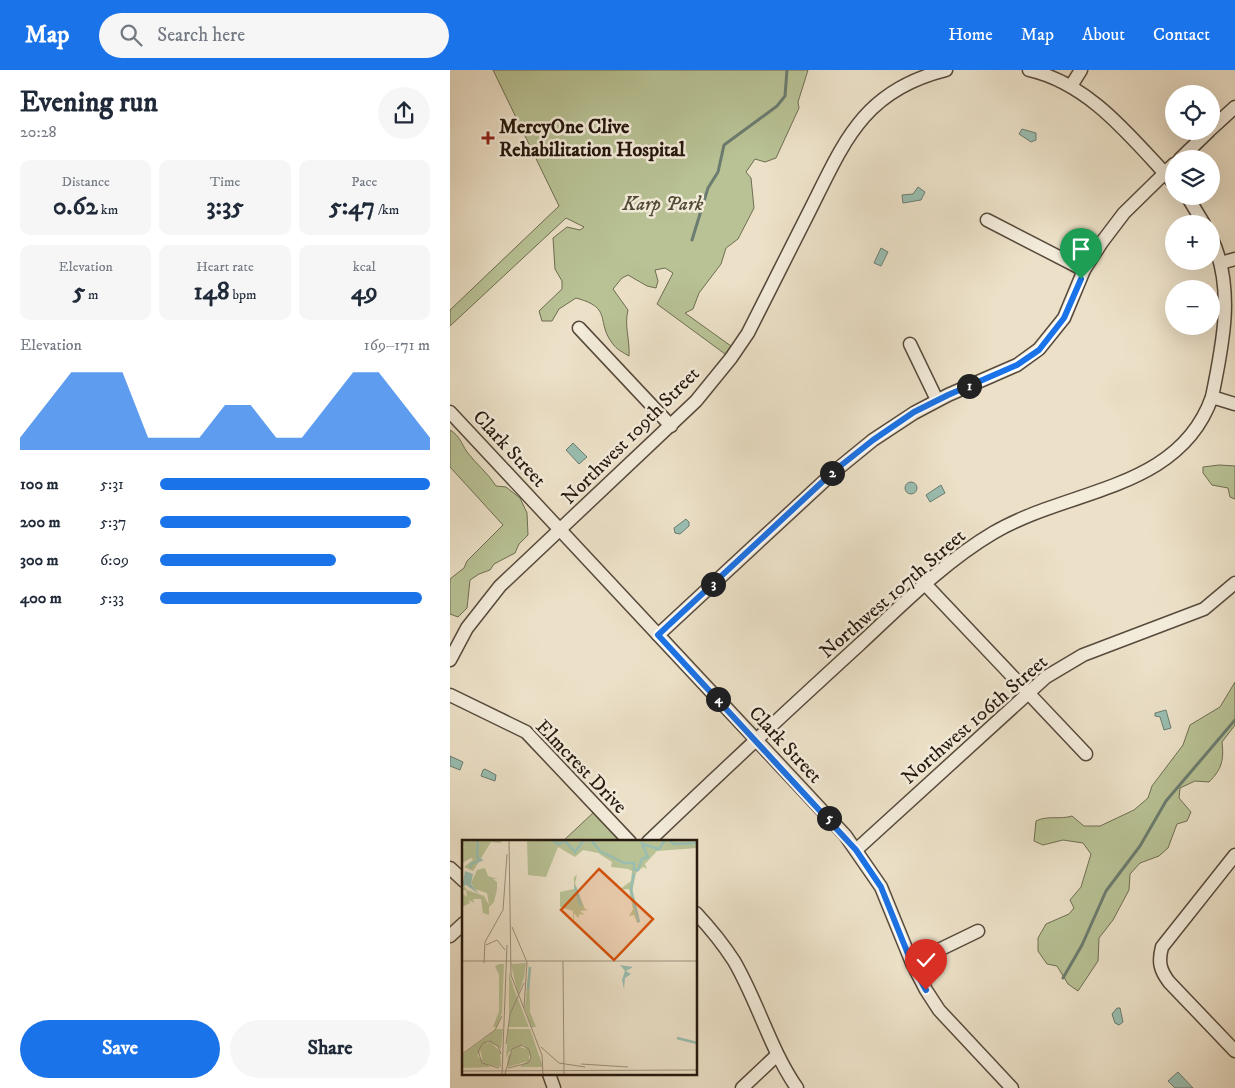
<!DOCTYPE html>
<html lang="en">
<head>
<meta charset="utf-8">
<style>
  body { margin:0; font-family:"IM FELL DW Pica",serif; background:#f6f6f7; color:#1f2937; height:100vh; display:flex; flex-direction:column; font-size:19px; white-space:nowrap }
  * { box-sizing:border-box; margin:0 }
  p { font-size:16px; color:#747a83 }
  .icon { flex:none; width:28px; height:28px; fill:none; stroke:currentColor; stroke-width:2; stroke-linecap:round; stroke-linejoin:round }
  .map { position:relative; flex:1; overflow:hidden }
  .side { display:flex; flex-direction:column; background:#fff; width:450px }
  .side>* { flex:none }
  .fabs { position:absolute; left:715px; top:15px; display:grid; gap:10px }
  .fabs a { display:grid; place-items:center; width:55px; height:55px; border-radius:50%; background:#fff; box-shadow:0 5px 20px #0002; font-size:25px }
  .pin { position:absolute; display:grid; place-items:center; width:42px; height:42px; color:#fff; margin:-51px -21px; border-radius:50% 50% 50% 0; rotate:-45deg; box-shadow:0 0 5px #0007 }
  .pin .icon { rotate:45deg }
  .km { position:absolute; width:25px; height:25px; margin:-12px; border-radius:50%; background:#222; color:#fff; font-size:14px; line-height:25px; text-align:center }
  .round { display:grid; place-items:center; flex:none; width:52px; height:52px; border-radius:26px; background:#f6f6f7 }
  .overview { display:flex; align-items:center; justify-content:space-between; height:85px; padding:0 20px }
  h1 { font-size:28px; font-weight:700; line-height:38px }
  .stats { display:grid; grid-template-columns:repeat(3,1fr); gap:8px; height:85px; padding:5px 20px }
  .stats div { display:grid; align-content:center; border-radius:10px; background:#f6f6f7; text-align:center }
  .stats b { font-size:25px; font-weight:700 }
  .stats small { font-size:14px; font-weight:400 }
  .stats p { font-size:14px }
  .chart { height:140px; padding:10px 20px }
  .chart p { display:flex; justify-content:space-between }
  .chart svg { width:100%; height:90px; margin-top:5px; fill:#1a73e8; opacity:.7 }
  .primary-button { display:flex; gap:10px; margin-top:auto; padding:10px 20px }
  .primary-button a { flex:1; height:58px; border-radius:30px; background:#1a73e8; color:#fff; font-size:20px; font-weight:700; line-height:58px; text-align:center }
  .primary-button a+a { background:#f6f6f7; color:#1f2937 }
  ul { padding:0 20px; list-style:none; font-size:16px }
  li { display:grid; grid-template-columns:80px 60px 1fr; align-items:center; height:38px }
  li i { height:12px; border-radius:6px; background:#1a73e8 }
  header { display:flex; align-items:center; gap:30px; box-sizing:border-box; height:70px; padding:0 25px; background:#1a73e8; color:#fff }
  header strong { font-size:24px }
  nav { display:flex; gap:28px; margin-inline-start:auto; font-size:18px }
  .search { width:350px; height:45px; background:#f6f6f7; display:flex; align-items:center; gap:12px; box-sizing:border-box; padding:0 18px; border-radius:28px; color:#747a83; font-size:19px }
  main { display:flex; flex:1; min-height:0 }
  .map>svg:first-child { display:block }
  .green { fill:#b8c295; stroke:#6e6d52 }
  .water { fill:#99beb1; stroke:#6b7c70 }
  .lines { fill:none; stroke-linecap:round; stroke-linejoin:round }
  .stream { stroke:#6b7c70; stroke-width:3 }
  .minor-casing { stroke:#574a3c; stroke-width:15 }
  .minor { stroke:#f3ecdb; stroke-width:12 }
  .route-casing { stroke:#fff; stroke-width:10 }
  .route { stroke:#1a73e8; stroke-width:6 }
  .poi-dot { fill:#8f2418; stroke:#f3ecdb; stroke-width:2 }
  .labels { text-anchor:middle; stroke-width:5; stroke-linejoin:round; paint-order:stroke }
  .poi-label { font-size:20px; font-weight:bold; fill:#25180e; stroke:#f3ecdb; text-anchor:start }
  .park-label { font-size:20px; font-style:italic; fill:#514b36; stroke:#f3ecdb }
  .street-label { font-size:20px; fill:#25180e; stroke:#f3ecdb }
  .inset-river { fill:none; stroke:#99beb1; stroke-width:2.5 }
  .inset-road { fill:none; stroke:#9c917e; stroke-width:1 }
  .view { fill:#d4520c; fill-opacity:0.15; stroke:#d4520c; stroke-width:2.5 }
  .inset-edge { fill:none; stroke:#25180e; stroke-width:2.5 }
</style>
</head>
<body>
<header>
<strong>Map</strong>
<div class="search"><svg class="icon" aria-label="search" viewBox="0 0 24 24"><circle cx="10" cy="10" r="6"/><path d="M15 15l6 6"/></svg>Search here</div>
<nav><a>Home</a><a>Map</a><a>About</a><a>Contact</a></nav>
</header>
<main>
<section class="side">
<div class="overview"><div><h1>Evening run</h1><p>20:28</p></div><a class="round"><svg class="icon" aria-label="share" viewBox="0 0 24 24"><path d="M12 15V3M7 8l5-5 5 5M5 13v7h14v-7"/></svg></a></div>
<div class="stats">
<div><p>Distance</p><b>0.62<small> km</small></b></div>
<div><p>Time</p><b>3:35</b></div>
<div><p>Pace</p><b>5:47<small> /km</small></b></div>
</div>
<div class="stats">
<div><p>Elevation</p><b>5<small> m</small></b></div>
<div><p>Heart rate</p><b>148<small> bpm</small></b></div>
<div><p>kcal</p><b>49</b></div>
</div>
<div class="chart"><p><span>Elevation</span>169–171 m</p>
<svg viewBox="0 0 160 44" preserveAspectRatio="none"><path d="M0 44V38L10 22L20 6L30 6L40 6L50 38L60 38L70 38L80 22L90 22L100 38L110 38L120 22L130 6L140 6L150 22L160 38V44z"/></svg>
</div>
<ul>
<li><b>100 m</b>5:31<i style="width:100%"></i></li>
<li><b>200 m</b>5:37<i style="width:93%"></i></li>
<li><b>300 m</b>6:09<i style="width:65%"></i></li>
<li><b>400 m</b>5:33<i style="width:97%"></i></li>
</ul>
<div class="primary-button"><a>Save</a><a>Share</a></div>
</section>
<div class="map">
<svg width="785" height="1018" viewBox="0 0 785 1018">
  <rect width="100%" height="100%" fill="#ece1c8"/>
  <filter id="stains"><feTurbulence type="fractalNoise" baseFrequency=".004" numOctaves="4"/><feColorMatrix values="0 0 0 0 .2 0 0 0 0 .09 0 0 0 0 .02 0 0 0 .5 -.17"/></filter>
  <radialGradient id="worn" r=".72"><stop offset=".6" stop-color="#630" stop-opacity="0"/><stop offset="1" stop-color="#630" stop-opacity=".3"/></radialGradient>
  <!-- green -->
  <g class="green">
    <path d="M43,0h315l-10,32 1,6 -23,50 -11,4 -10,-3 -9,13 5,6 3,30 -16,31 -12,9 -5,16 -22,29 -6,16 -8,4 46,33 -6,8 -68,-50 16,-31 -8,-5 -10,2 3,11 -2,7 -9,-2 -19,-11 -6,3 -9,11 15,21c-4,16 2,29 1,46 -5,-3 -13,-7 -16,-12 -18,-22 1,-36 -37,-46l-17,11 -7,12h-10l-3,-10 23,-22v-8l-7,-12 -2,-31 14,-11 13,3 4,-3 -18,-9 -116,108v-16l109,-104z"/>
    <path d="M0,360c10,6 11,13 17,22 9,12 21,21 29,34l10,1 14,11 7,15 1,22 -9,9 -4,9 -21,11 -4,6 -11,4 -9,6 -3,28 -9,9 -8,-3v-35l14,-11 3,-7 36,-36 -53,-58z"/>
    <polygon points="769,395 785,396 785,429 780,427 778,418 762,415 753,403 753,397"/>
    <path d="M785,612v43l-13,17c2,18 0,27 -13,40l-14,-1 -15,7 -1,10 12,14 -4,9 -10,3 -9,24 -9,8 -19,7 -10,11 -1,16 -16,30 -14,18 -1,23 -20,30 -10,-7 -11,-18 -10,-2 -9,-13v-13l8,-14 23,-10 5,-6 -4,-8 11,-13 10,-33 -8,-11 -20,-3 -20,5 -9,-4 2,-20c12,-6 23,-1 36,-5l12,10h16l34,-16 14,-12 4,-12 31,-41 7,-20 30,-18z"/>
    <polygon points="145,741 173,772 112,772"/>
  </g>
  <!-- water -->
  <g class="water">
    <polygon points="572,59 586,63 586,70 581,72 569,64"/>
    <polygon points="468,117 475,122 471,130 453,133 452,125 463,124"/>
    <polygon points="431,178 438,182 431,196 424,193"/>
    <polygon points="123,373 137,387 129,394 116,380"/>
    <circle cx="461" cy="418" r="6"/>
    <polygon points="491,415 495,423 480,432 476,425"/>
    <polygon points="236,449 239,452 239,456 230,464 225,463 224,458"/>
    <polygon points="716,640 721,658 714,660 710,647 705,646 705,643"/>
    <polygon points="0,686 13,692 10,700 0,696"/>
    <polygon points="35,699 46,705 45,711 31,706 33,700"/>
    <polygon points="667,938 670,938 673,952 669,955 665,953 662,944"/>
    <polygon points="728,1002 743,1018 725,1018 718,1011"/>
  </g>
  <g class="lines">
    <!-- stream -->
    <g class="stream">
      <polyline points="242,170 258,118 268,102 274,75 327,36 335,26 337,0"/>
      <polyline points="613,908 632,875 656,821 690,776 716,731 785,650"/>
    </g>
    <!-- minor casing -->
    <g class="minor-casing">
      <g id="minor">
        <path d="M579,0c62,14 103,69 145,113"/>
        <polyline points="621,16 631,0"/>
        <polyline points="761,59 785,37"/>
        <polyline points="730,89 759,61"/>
        <polyline points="737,126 754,154"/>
        <polyline points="537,150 634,200"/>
        <polyline points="771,193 785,189"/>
        <polyline points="129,258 221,356"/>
        <polyline points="460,274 487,330"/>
        <polyline points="762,327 785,334"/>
        <polyline points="0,342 395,765 431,817 462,893 476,920 489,940 562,1018"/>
        <polyline points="475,514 636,684"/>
        <polyline points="208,565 385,401 423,370 464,343 498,325 567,295 589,279 614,248 634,200 652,172 674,143 724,94"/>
        <path d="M0,590l17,-32 33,-42 196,-185 35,-43 17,-25c20,-40 40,-79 60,-119 35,-69 53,-123 138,-144"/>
        <polyline points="0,625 76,662 180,772"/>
        <path d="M198,772c70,-67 141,-133 212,-198 42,-39 84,-82 133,-111 76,-45 186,-42 219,-136 11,-53 23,-110 -1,-160"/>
        <polyline points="406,780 596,607 633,585 754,539 785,513"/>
        <path d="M785,785l-73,92c-4,15 -2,23 7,35l66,69"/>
        <polyline points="0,798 14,811"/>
        <path d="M246,843c14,15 27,31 38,48 24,41 36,88 63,127"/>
        <polyline points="0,866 14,853"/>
        <polyline points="462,893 528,861"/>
        <polyline points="99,1004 104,1018"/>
        <polyline points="292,1018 327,985"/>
      </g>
    </g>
    <!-- minor -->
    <use href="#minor" class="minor"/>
  </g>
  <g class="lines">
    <!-- route casing -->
    <g class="route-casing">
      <polyline id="route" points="476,920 462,894 431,817 406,780 208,565 384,401 423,370 464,342 498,325 567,295 589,280 614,248 631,209"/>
    </g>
    <!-- route -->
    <use href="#route" class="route"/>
  </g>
  <!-- markers -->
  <path class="poi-dot" d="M35.5 60.5h5v5h5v5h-5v5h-5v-5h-5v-5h5z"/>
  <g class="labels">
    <!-- poi labels -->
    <g class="poi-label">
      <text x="49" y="63">MercyOne Clive<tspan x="49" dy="23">Rehabilitation Hospital</tspan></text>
    </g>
    <!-- park labels -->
    <g class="park-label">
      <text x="213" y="140">Karp Park</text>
    </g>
    <!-- street labels -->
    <g class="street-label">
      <text transform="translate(180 365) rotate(-45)" y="7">Northwest 109th Street</text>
      <text transform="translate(60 378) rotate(47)" y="7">Clark Street</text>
      <text transform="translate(442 523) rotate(-41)" y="7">Northwest 107th Street</text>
      <text transform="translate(524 649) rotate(-41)" y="7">Northwest 106th Street</text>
      <text transform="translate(336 674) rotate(47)" y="7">Clark Street</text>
      <text transform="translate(132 696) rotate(46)" y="7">Elmcrest Drive</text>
    </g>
  </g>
  <!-- overview -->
  <g transform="translate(12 770)">
    <rect width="235" height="235" fill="#ece1c8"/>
    <path d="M0,0h41l-3,3 -9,-1 -18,29 -9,-4 9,-7 -2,-2 -9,5v-15l4,-1h-4zM65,0h170v8l-40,3 -12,13 2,5 -4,-2 -7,6 -4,19 8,30 -3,1 -3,-8 -5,1 4,-7 -4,-20 -10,1 12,-9 1,-10 -4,-2 -17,-2 1,-5 -14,-9 -15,-3 -8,7 -17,-10 -12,30 -18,-2zM23,28l3,8 10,3h-5l4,3v7l-3,13 -5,5v8l-6,-2 -2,-14h-8l1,4 -5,-3 1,3 -8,4v-14l5,4 -1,-7 -4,1 2,-5 3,4 17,6 5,9 -2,-12 -12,-4 -4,-6 6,-13zM115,35l-2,8 6,16 4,10 4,1 -9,1 5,4 -5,-1 -2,4 -4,-5 -1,13v-15l-13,-4v-15l14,-3v-12zM64,123l-2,15 -6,17 -7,-31zM37,124h5l-2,49 -5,14h-4l6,-16v-36l-4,-9zM67,124l1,48 6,15h-5l-6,-18zM47,132l5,17 15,38h-20zM35,189h6l-2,20 -13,-8 -11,15 13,11 -28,1v-13zM46,189h22l13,38h-23l11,-9 -7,-13 -15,7 -3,6zM28,202l10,9 1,16 -18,-3 -3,-17zM55,206l12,4v11l-22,6 1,-11z" fill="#b8c295"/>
    <path d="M3,31l8,3 -2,10 8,10 -13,-9 -4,2zM158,125l13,2 -7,4 5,3 -6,4 -1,11 -2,-9 3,-9z" fill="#99beb1"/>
    <path class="inset-river" d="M90,0l6,4 7,-3 10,11 9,-12M129,0l9,11 24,12h10v8M207,0l5,4 23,-1M8,28l1,-4 10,-4 -4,-3 1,-17M172,30h4l4,-11 6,-2 -6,-13 17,5 6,-9M172,33l-3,16 8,33M113,47l6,19M66,150l2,-23M215,198l20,5"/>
    <path class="inset-road" d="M47,0l2,135 31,80 1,20M50,87l15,35 -3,46M24,105l11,-5 8,10M0,121h235M101,121l1,114M22,123l1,-21 18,-32 4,-56M44,204l4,-30 14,-31M79,207l18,16 26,4M0,214l33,-24 7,-14M119,224l47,3M37,228l-17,-5 -4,-12 5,-8 7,-2 8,5 3,8M0,231l235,-1M43,234l7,-25 9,-4 8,4 2,9 -3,5 -20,5M40,235l5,-130"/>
    <path class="view" d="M137,29l54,50 -39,41 -53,-50z"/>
    <rect width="235" height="235" class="inset-edge"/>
  </g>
  <rect width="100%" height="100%" filter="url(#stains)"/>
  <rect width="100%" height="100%" fill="url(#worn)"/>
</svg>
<div class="fabs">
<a><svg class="icon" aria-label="locate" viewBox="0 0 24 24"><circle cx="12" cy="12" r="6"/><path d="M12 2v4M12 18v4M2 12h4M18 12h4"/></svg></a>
<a><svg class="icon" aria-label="layers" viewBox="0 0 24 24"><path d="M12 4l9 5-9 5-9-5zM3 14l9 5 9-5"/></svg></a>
<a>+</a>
<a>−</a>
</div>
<div class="pin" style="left:631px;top:209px;background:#1e9e55"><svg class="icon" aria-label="arrive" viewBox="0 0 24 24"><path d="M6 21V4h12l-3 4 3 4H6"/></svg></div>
<div class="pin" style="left:476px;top:920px;background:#d93025"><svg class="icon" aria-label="check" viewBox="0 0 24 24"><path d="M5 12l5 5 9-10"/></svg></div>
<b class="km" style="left:519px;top:316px">1</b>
<b class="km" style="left:382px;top:403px">2</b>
<b class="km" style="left:263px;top:514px">3</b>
<b class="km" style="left:268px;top:629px">4</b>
<b class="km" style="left:379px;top:748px">5</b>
</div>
</main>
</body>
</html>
